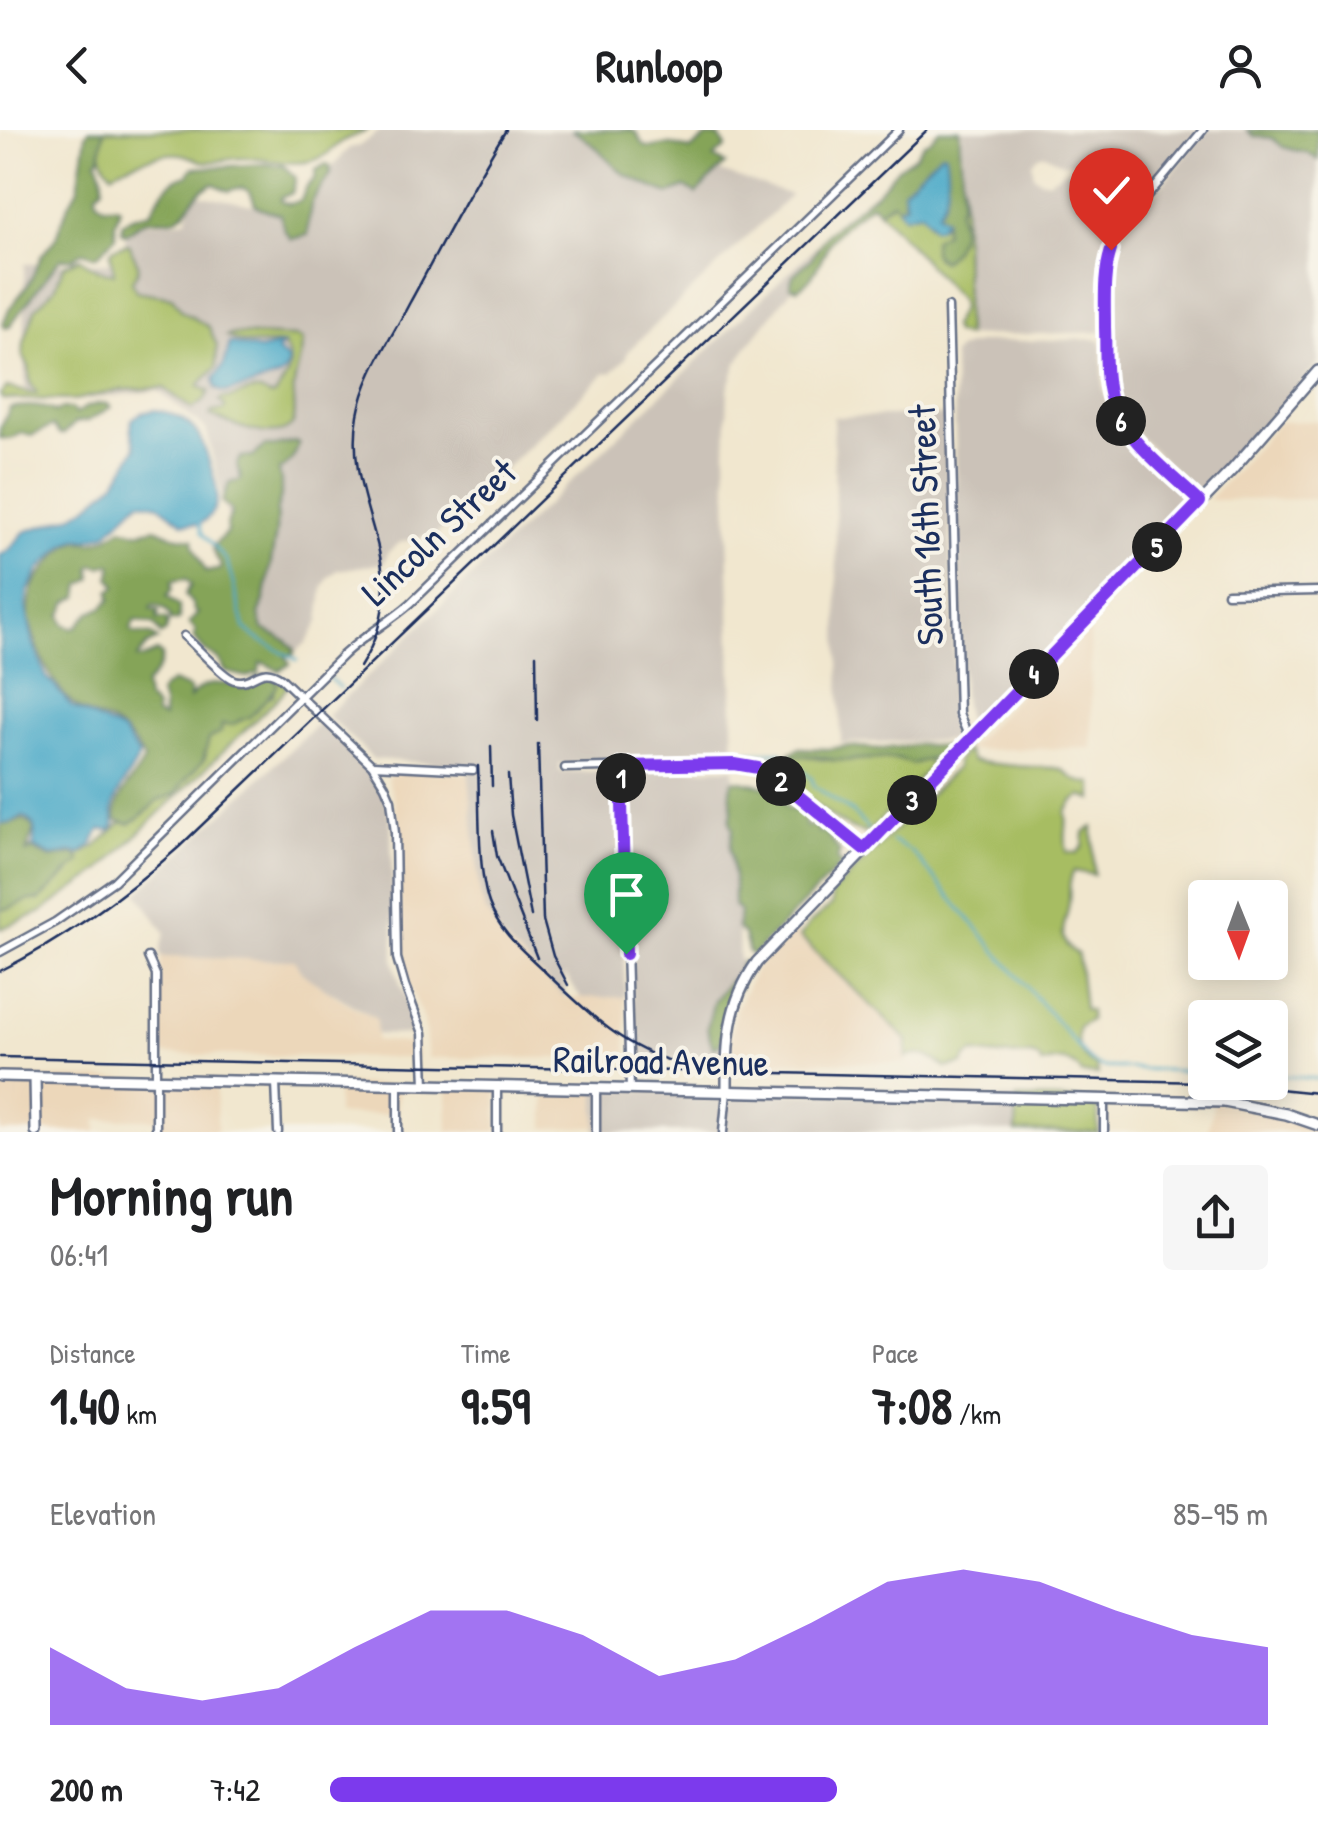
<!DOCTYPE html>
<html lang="en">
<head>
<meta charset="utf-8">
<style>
  body { margin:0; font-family:"Patrick Hand",sans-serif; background:#f6f6f6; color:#202124; height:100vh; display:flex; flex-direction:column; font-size:38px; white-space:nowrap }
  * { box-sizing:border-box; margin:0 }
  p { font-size:32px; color:#757577 }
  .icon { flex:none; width:55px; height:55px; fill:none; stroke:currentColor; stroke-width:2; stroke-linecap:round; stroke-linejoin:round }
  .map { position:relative; height:1002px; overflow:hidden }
  .sheet { display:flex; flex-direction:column; background:#fff; flex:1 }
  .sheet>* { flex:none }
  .needle { width:65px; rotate:179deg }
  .tools { position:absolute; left:1188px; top:750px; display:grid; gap:20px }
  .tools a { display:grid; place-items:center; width:100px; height:100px; border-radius:10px; background:#fff; box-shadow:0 5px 25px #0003; font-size:50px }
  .pin { position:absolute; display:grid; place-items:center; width:85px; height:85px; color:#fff; margin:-102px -42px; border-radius:50% 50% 50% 0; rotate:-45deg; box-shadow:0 0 10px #0007 }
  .pin .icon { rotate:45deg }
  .km { position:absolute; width:50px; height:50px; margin:-25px; border-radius:50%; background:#222; color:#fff; font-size:28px; line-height:50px; text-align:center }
  .round { display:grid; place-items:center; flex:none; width:105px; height:105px; border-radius:10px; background:#f6f6f6 }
  .summary { display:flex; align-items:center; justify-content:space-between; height:170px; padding:0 50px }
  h1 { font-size:55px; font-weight:700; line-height:75px }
  .stats { display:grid; grid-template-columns:repeat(3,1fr); gap:15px; height:170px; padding:10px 50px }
  .stats div { display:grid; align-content:center }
  .stats b { font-size:50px; font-weight:700 }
  .stats small { font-size:28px; font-weight:400 }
  .stats p { font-size:28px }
  .chart { height:280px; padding:20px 50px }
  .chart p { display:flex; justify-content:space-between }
  .chart svg { width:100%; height:180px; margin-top:10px; fill:#7c3aed; opacity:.7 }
  ul { padding:0 50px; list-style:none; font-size:32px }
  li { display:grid; grid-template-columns:160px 120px 1fr; align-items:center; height:75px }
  li i { height:25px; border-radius:12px; background:#7c3aed }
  header { display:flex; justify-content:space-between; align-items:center; height:130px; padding:0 50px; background:#fff; font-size:45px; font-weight:700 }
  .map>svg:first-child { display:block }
  .built { fill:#ecd7ba }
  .industrial { fill:#cbc2b8 }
  .green { fill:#a7bd62; stroke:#617660; stroke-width:2.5 }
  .forest { fill:#85a458; stroke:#506a5b; stroke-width:2.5; fill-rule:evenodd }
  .water { fill:#48a9c8; stroke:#326c93; stroke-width:2.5 }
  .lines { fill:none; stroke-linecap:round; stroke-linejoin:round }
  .stream { stroke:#48a9c8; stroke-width:2.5 }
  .street-casing { stroke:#666f86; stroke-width:11 }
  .secondary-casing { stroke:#666f86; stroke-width:14 }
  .street { stroke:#fff; stroke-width:6 }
  .secondary { stroke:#fff; stroke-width:9 }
  .rail { stroke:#1b2f5e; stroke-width:2.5 }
  .route-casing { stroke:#fff; stroke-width:20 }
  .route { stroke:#7c3aed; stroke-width:12 }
  .labels { text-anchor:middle; stroke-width:8; stroke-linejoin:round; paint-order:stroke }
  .street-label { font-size:38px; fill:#1b2f5e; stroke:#f7f3e8 }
</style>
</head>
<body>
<header><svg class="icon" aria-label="back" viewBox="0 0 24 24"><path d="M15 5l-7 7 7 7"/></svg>Runloop<svg class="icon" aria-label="person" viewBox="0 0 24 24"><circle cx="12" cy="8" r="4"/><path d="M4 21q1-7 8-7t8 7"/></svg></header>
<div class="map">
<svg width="1318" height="1002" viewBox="0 0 1318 1002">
  <rect width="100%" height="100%" fill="#f7f3e8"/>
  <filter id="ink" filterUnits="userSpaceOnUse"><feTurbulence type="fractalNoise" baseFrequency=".01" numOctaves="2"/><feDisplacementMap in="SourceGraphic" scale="20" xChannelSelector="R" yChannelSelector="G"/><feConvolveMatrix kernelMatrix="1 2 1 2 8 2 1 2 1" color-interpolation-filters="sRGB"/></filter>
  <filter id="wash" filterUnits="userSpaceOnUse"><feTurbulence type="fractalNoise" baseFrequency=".0048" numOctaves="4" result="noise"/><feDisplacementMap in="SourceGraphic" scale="40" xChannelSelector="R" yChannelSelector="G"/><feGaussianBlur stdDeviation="2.25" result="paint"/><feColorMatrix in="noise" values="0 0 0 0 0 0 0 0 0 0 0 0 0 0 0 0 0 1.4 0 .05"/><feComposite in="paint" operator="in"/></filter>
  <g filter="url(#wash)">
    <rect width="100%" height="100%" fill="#f1e7cf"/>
    <!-- built -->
    <g class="built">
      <polygon points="1318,291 1318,369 1208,370 1280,292"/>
      <polygon points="1090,492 1092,618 966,620"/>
      <polygon points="402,641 470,644 480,763 503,809 565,868 625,867 627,928 428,928 424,890 408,852 402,828 398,689 394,667 387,650 389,646"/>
      <polygon points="792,799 907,910 906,933 733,930 732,901 736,879 756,839"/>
      <polygon points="161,827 294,830 300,840 311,850 356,879 376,889 376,910 415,914 417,928 160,924"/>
      <polygon points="0,946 216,951 217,1002 156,1002 156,989 97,989 97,1002 0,1002"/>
      <polygon points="337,954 398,955 398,984 337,985"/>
      <polygon points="447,957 497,958 497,1002 448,1002"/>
      <polygon points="545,959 596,960 596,997 545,998"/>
      <polygon points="1214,971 1318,995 1318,1002 1208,1002"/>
    </g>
    <!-- industrial -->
    <g class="industrial">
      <polygon points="381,0 592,0 791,65 627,222 626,228 611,243 605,243 437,404 401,412 388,422 384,433 338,440 328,448 323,459 319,492 307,512 297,521 279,516 255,500 206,299 158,261 80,270 25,271 24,134 126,132 125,95 186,90 190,75 197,64 292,83 349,18 359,16"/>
      <polygon points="962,0 1198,0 1160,46 1155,49 1147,49 1131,40 1108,33 1062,33 1045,24 1038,26 1032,33 1034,46 1043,51 1050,50 1066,40 1101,40 1124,45 1138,51 1141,56 1141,68 1117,97 1104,127 1101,148 1101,202 966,206"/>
      <polygon points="1208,0 1318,0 1318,233 1249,314 1208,356 1201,360 1193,358 1137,304 1117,273 1112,255 1109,223 1108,145 1117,114 1125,99"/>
      <polygon points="828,105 828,113 749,214 737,233 728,259 726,322 734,630 559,634 560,642 606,641 612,643 617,651 625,867 581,868 565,844 565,868 503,809 485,780 480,763 468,636 373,629 327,585"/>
      <polygon points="1099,209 1102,214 1103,258 1113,286 1129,310 1187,368 1188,376 977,594 974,594 966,587 963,566 953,225 958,219 980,212"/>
      <polygon points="946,285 955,584 959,610 841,613 833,287"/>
      <polygon points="321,591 367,636 380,656 386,670 391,695 394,833 400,854 413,884 416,903 413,905 376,904 376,889 311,850 300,840 294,830 161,827 160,819 165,803 138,763"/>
      <polygon points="734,638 739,831 754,831 739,854 732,871 726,897 723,930 634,928 625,652 626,647 635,640"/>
      <polygon points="596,960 1017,968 1016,1002 596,1002"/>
    </g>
    <!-- green -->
    <g class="green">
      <path d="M104,0h263c-8,6 -12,5 -21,9 -9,4 -15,14 -24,18 -25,12 -51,2 -77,1 -13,0 -25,4 -38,4 -9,0 -14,-5 -22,-7 -21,-5 -55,8 -73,18 -15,-13 -11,-25 -8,-43z"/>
      <polygon points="963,53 966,206 954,203 952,197 961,178 959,169 879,81 894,72 898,74 898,78 906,86 919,81 926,87 929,95 938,98 944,93 944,103 941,105 935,127 942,131 961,90 958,81"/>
      <path d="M126,114l4,1c4,19 16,17 2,36l4,10 36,6 10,14 27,16 8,19 -1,22 -18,18 11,5 -5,10 -12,8 -28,-21 -42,2 -48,10 -72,-1 -2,-5 7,-7 27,7 3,-1 -7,-10 -1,-16 -6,-11 1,-14 11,-33 20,-21 9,-23 16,-7c9,7 23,16 34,15l-4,-20 3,-4z"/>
      <path d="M234,204l62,3 7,3c-1,17 -7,30 -9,46 -2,10 4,31 -2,39 -16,19 -65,-2 -82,-10l2,-3 12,-2 1,-4 -6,-5 3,-3c21,2 26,-16 48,-2l5,-1c12,-18 22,-30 8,-51 -19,0 -40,3 -56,-8z"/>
      <path d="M273,545l15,11 -9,11 -179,174 -60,42 -40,16v-19c20,-2 44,-18 61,-30 7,-5 10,-12 18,-17l-2,-6 19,-11 26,-24 8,2 21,-16 5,-7 18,-6 4,-5 3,-5 24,-27 3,-18 9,-6 5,-10c16,2 35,-11 43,-25l8,-4 4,-11 -5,-7z"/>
      <path d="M966,620l6,11c28,4 56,6 83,7 12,1 12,8 21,12 5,3 11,2 17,3v17l-12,-4 -7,5 -8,11c2,14 -3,26 1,40l10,1 6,-6 1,-14 9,-6 1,48 -20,-4c-6,10 -4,20 -5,32 -2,21 -17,37 9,51l6,55 6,2v9l-11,7c-4,18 2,32 18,39l1,9 -16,-1c-11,-16 -22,-15 -40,-10l-4,-6 -7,-3 -33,1 -24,-3 -8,5 -3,6 -18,4c-11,-11 -25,-17 -39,-10l1,-18 -107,-103 9,-13 23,-19 -1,-11 125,-126v-7z"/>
      <path d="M804,625c35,13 77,-3 112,8l7,-3 8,1 -3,8 -56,60 -7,4c-23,-5 -50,-28 -67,-45 -6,-8 -7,-12 -16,-17l-2,-4c5,-8 16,-11 24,-12z"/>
      <polygon points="1017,968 1098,970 1098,1002 1016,1002"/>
    </g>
    <!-- forest -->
    <g class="forest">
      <polygon points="89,0 104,0 100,27 97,30 103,48 103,57 96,63 97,70 103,76 117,76 120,78 115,94 116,106 99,124 95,126 82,122 72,128 60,129 9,197 5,198 3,194 9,179 28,155 42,125 55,109 68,76 78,58 86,5"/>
      <path d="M571,0h58l8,3c9,24 18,10 36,12 2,0 14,4 17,5l17,-13h12l7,10 -12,11 11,6 -29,30 -11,-7 -16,7c-10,-4 -44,-18 -50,-24 -15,-15 -30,-31 -48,-40z"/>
      <path d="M939,0h21c-1,16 2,32 2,49 0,7 0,17 -1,24 -1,2 -3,5 -3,7 0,6 3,11 3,16 -1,15 -7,27 -19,35l-9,-8v-14l11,-6 1,-14 -8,-6c13,-18 9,-28 9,-49l-16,-1 -27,27 2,16h-6l-7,-4 -13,9 -8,-7c-13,11 -35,26 -42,40 -10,17 -13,35 -32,45l-7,-3 3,-11 18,-16 17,-27 52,-43 19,-22 16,-11 8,-12 7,-4z"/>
      <polygon points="1247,0 1318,0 1318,30 1309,24 1283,17 1272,8 1254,6"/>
      <path d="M266,34l18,2 12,12 -4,15 -11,5v3c7,5 13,2 20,-1l5,-12 9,-10 1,-8 10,-6 4,2 1,8c-20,26 -22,27 -23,61l-17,4 -7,-9 -4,-16c-6,-2 -21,-4 -25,-10 -2,-2 -1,-6 -3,-8 -6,-11 -15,-9 -23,-5l-15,-7c-23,8 -21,24 -36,33 -10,5 -22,1 -33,4 -8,2 -12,10 -20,13l-3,-2v-9l10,-6 19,-5c8,-16 17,-33 37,-37l4,-7z"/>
      <path d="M100,273l8,1 3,3 -23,14 -13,2 -11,11h-5l-6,-8 -22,10 -9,-3 -11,6 -11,-1v-10l10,-20c14,-3 34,-3 46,4l5,-3h10l5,5 10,-7z"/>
      <path d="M295,312l4,1c-3,12 -9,22 -20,27l2,11v16l-4,12 -1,24 -11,64 -6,18 4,14 24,12 7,7v6l-8,2 4,8 -11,7 -13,-7 -6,-1 -1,10 -12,4 -21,-5 -7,-12 -14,-9 -11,-13 2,-7 -7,-8 9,-10 -4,-2 -1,-6 -8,-10 6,-10 -5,-6 -14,2v9l-5,6 12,10v14l-8,1c-2,-10 -9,-15 -19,-16l-1,4 8,2 -2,8h8l3,3 -2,10 -5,3 -7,-10 -19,-5 -4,9 2,4 18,2 7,5 -11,5 -10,13 4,1 16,-7 5,3c-1,12 -8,22 -17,30l2,14 9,9v7l7,3v-14l-4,-10 3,-5 10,-7 18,7v9c14,-20 37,-15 58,-10 5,-10 11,-12 22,-14l7,9v4l-27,30 -12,4 -5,4 -11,-1 -1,8 -12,7 -6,22 -22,24 -5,9 -20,7 -5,7 -21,16 -14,-4c-4,-23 19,-40 28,-60 -9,-17 -19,-30 -37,-39 -9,-4 -19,-5 -28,-12 -29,-23 -40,-55 -50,-88 -1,-11 1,-23 4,-33 3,-10 32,-44 43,-47 8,-1 9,1 16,1 12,-1 21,-8 30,-14l14,4 20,-4 18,8 19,3 1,8 12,25 15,-3c0,-9 -9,-13 -8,-23l14,-14c-2,-11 5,-14 4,-22l-9,-8 7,-19 12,-3c0,-9 -9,-14 0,-23h12l11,-11h11zM108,434l4,1 -2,12 6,9 -6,5 1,8 -9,9 -12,4 -14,15 -5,1 -7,-4 -3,-8 7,-14 11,-5 2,-12 11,-6 -1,-12 3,-2 7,2z"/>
      <path d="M920,614c7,3 15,0 26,3l1,6 -35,11c-20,-11 -55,-2 -78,-4 -13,-2 -26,-6 -39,-3l-5,-4 10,-5 28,1 19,-3 35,3z"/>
      <polygon points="736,650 766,656 788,678 803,684 806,696 816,696 818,702 825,702 840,722 837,730 842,734 753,825 749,823 744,805 737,797 740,782 734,775 734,748 730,718 733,699 730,691 732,681 730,658 732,652"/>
      <path d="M23,689l11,7v3l-8,23h3l1,-4 21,10 23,-4 6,5v4c-13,7 -27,26 -41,37 -16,-2 -21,9 -39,10v-86l13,-1z"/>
      <polygon points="748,831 751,835 740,847 739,857 733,865 726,882 721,913 713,918 707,898 714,870 728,853 736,847 742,832"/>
    </g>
    <!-- water -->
    <g class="water">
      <path d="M941,23h4c3,22 5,42 -8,60l8,6 -7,9h-5l-12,-16 -17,4 -6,-8 8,-4 -3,-14z"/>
      <path d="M230,213l29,7 23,-5 -5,6 11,9c-1,7 -1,10 -6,15 -4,3 -51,18 -58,17 -3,0 -5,-2 -8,-3l-2,-10 10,-15z"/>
      <path d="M155,280c13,2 26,6 36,16 9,8 14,23 18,35 8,25 17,45 -9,63l-17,-1 -24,-18 -19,-4 -34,33 -18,5 -10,-1 -14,7 -24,24 -12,22 -2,15 7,36 13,34 26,31 52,26c4,9 10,14 15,23 -8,23 -34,43 -24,68l-4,6h-11l-8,15 -12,9 -6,-2 -23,4 -18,-9c2,-15 5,-23 -10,-31l-12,7 -11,1v-268l11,-8 13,-16 48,-16 15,-9 29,-25 20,-34 -5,-20 1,-9 9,-6z"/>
    </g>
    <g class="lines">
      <!-- stream -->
      <g class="stream">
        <polyline points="199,392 202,403 227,431 245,499 258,509 297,530"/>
        <polyline points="329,548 340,558"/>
        <polyline points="746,622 780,622 789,628"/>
        <polyline points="797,634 812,649 814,656 852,682 868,699"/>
        <polyline points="892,711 912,722 1090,931 1102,937 1205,942"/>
        <polyline points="1270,945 1318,949"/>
      </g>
    </g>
  </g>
  <g filter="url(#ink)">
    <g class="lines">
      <!-- street casing -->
      <g class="street-casing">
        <g id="street">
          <polyline points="948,177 959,584 970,610"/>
          <polyline points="1200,372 1131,304 1115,281 1107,247 1104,155 1108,129 1120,99 1203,0"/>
          <polyline points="1227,463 1318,461"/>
          <path d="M184,506c12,10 38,40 50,44 20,6 25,-18 47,-2l91,87 13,21 6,14 4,33 2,125 8,28 18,47 2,52"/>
          <polyline points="373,635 473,640"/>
          <polyline points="621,636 630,960"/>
          <path d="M565,638l160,-4c51,0 101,54 139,85"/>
          <path d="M0,822l55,-30 59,-41 229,-226c21,-20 47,-33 68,-52l488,-473"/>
          <polyline points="148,827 156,845 156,1002"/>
          <polyline points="276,953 278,1002"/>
          <polyline points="398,955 398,1002"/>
          <polyline points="497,958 497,1002"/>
          <polyline points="596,960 596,1002"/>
          <polyline points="1104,970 1104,1002"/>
          <polyline points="723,1002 727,962"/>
        </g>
      </g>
      <!-- secondary casing -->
      <g class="secondary-casing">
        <g id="secondary">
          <polyline points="0,946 1224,972 1286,984 1318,995"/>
          <polyline points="35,947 36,1002"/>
          <path d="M727,962c0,-51 0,-87 30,-130l475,-492 86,-99"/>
        </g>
      </g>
      <!-- street -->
      <use href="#street" class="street"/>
      <!-- secondary -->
      <use href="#secondary" class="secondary"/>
      <!-- rail -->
      <g class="rail">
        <polyline points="536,525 537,590"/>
        <path d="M360,537c62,-98 -19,-160 -2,-252 7,-40 33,-76 51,-111 32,-58 62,-118 97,-174"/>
        <polyline points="538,614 543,790 553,826 568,855"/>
        <polyline points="491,616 492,656"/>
        <path d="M478,636c2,38 -1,103 11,137 10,28 32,46 52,65 41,39 82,82 138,95"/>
        <polyline points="508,645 511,685 531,786"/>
        <polyline points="493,701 497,726 537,828"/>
        <path d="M0,841c66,-33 124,-75 179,-124l748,-717"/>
        <polyline points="0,927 1205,952"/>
        <polyline points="1209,952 1318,963"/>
      </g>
    </g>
  </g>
  <g class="lines" filter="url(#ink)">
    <!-- route casing -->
    <g class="route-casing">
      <path id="route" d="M626,824l-5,-188 114,-2 23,4 21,12 85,69 336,-347c-29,-28 -79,-65 -90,-105 -6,-22 -4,-48 -5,-70 0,-27 -2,-52 6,-77"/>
    </g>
    <!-- route -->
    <use href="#route" class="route"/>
  </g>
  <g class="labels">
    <!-- street labels -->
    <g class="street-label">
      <text transform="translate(926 395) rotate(-92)" y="13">South 16th Street</text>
      <text transform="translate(439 402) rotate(-43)" y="13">Lincoln Street</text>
      <text transform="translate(661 931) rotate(1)" y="13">Railroad Avenue</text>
    </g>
  </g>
</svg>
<div class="tools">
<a><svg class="needle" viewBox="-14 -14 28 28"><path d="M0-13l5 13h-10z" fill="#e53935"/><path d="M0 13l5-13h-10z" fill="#757577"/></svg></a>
<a><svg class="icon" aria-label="layers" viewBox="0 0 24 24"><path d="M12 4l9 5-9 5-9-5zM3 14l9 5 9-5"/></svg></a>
</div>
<div class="pin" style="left:626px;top:824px;background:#1e9e55"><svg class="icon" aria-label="arrive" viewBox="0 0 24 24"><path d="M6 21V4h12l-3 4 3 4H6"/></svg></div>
<div class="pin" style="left:1111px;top:120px;background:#d93025"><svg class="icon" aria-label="check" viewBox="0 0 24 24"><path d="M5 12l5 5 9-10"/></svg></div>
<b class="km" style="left:621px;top:648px">1</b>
<b class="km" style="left:781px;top:651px">2</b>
<b class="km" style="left:912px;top:670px">3</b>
<b class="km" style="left:1034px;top:544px">4</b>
<b class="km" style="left:1157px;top:417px">5</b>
<b class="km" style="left:1121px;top:291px">6</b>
</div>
<section class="sheet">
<div class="summary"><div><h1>Morning run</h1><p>06:41</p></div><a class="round"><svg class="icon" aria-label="share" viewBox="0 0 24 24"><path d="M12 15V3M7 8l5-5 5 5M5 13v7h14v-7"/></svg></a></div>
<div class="stats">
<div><p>Distance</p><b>1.40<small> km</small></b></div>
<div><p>Time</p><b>9:59</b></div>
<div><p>Pace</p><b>7:08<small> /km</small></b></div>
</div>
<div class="chart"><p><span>Elevation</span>85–95 m</p>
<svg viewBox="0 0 160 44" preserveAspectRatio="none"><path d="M0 44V25L10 35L20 38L30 35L40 25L50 16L60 16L70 22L80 32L90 28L100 19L110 9L120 6L130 9L140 16L150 22L160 25V44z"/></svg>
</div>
<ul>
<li><b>200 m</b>7:42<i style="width:54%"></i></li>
</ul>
</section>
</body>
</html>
